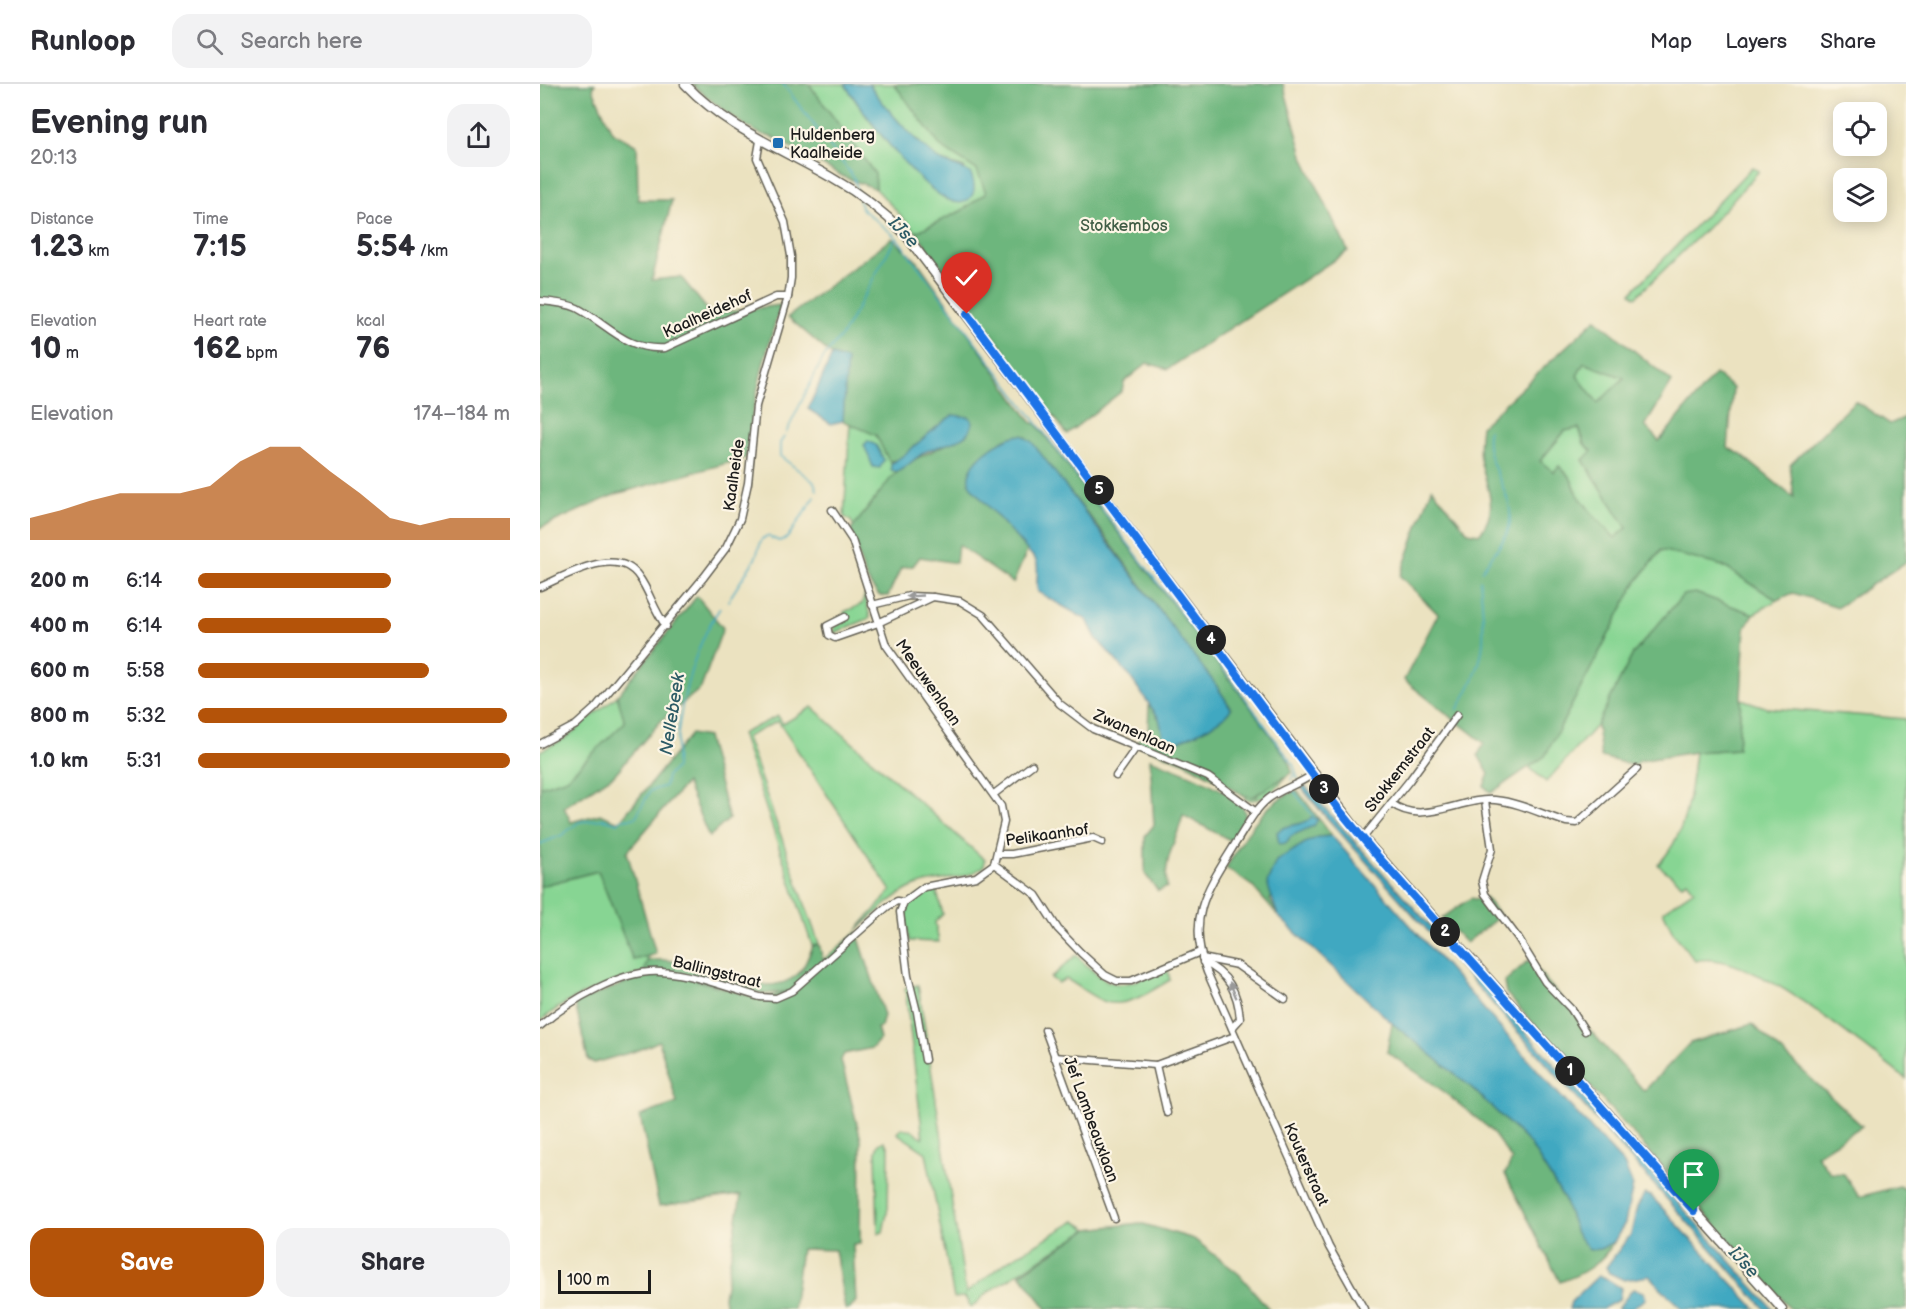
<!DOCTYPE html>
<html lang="en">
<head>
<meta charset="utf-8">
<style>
  body { margin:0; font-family:"Balsamiq Sans",sans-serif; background:#f2f2f3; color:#2b2b33; height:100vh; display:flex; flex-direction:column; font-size:22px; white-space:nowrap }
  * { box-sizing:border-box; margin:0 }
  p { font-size:20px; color:#7c7c81 }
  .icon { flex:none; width:33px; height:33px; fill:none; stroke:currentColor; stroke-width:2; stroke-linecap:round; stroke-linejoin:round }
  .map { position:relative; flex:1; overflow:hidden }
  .panel { display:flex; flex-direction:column; background:#fff; width:540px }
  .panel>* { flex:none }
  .buttons { position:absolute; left:1293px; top:18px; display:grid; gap:12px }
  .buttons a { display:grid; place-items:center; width:54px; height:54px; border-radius:12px; background:#fff; box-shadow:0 3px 15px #0003; font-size:30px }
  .scale { position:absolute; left:18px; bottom:15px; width:93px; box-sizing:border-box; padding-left:6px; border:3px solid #1c1c1c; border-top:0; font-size:16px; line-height:21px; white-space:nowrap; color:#1c1c1c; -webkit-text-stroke:4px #fcf5e5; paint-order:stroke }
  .pin { position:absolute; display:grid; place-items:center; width:51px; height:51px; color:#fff; margin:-62px -26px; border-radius:50% 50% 50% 0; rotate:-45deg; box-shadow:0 0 6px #0007 }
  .pin .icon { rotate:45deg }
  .km { position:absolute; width:30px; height:30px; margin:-15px; border-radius:50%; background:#222; color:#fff; font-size:16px; line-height:30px; text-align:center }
  .round { display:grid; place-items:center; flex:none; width:63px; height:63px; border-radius:18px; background:#f2f2f3 }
  .head { display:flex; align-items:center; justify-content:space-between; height:102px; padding:0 30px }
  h1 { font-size:33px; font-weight:700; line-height:45px }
  .stats { display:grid; grid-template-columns:repeat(3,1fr); gap:9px; height:102px; padding:6px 30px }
  .stats div { display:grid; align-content:center }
  .stats b { font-size:30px; font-weight:700 }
  .stats small { font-size:16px; font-weight:400 }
  .stats p { font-size:16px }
  .chart { height:168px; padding:12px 30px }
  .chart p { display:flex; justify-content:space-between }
  .chart svg { width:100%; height:108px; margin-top:6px; fill:#b45309; opacity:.7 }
  .cta { display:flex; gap:12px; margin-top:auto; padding:12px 30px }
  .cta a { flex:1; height:69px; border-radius:18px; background:#b45309; color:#fff; font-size:24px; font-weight:700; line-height:69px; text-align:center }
  .cta a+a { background:#f2f2f3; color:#2b2b33 }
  ul { padding:0 30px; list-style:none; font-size:20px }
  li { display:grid; grid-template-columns:96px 72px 1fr; align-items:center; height:45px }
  li i { height:15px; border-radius:8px; background:#b45309 }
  header { display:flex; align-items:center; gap:36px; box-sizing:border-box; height:84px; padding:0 30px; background:#fff; border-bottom:2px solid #e1e1e2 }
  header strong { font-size:28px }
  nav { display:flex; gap:33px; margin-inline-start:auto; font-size:21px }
  .search { width:420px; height:54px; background:#f2f2f3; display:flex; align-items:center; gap:15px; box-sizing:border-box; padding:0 21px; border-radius:18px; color:#7c7c81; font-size:22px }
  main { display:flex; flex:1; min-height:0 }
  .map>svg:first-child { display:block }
  .green { fill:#87d593; stroke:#527858; stroke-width:1.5 }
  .forest { fill:#6db67d; stroke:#44694c; stroke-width:1.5; fill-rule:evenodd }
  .water { fill:#41a8c1; stroke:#2e626e; stroke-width:1.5 }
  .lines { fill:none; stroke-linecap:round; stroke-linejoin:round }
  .stream { stroke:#41a8c1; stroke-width:1.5 }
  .minor-casing { stroke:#646155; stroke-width:9 }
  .secondary-casing { stroke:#646155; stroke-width:11 }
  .minor { stroke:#fff; stroke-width:6 }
  .secondary { stroke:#fff; stroke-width:8 }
  .oneway { fill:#999 }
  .route-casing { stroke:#fff; stroke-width:12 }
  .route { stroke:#1a73e8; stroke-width:8 }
  .poi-dot { fill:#1f6fb2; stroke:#fcf5e5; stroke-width:2 }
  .labels { text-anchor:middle; stroke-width:4.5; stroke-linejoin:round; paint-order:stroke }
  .poi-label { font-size:16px; fill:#1c1c1c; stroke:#fcf5e5; text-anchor:start }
  .park-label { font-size:16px; fill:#415d46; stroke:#fcf5e5 }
  .street-label { font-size:16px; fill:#1c1c1c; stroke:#fcf5e5 }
  .water-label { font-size:18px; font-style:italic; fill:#2d5b66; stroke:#fcf5e5 }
</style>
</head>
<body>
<header>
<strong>Runloop</strong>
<div class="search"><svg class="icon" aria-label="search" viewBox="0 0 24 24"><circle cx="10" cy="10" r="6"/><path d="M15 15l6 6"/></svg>Search here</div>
<nav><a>Map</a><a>Layers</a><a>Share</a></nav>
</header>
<main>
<section class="panel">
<div class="head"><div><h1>Evening run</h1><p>20:13</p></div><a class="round"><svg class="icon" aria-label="share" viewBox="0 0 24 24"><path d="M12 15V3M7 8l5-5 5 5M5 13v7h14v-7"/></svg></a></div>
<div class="stats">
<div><p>Distance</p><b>1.23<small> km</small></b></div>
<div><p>Time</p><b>7:15</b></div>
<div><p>Pace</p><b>5:54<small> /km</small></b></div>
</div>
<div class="stats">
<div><p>Elevation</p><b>10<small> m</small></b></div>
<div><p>Heart rate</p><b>162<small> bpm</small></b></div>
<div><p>kcal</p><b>76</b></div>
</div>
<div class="chart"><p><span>Elevation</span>174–184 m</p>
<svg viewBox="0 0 160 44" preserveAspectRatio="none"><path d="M0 44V35L10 32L20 28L30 25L40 25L50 25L60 22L70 12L80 6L90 6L100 16L110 25L120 35L130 38L140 35L150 35L160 35V44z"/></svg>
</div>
<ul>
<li><b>200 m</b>6:14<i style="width:62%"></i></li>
<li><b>400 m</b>6:14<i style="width:62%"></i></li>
<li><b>600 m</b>5:58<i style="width:74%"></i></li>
<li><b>800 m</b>5:32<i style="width:99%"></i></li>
<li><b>1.0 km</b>5:31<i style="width:100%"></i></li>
</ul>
<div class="cta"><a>Save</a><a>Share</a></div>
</section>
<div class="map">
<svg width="1366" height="1225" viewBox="0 0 1366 1225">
  <rect width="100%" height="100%" fill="#fcf5e5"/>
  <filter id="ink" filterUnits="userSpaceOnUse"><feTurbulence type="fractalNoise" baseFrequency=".0167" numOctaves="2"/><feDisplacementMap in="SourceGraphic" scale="12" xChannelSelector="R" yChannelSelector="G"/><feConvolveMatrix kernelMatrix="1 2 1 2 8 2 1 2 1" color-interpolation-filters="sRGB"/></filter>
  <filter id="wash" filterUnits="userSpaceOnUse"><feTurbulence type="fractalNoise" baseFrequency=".008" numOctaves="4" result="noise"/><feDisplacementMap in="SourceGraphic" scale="24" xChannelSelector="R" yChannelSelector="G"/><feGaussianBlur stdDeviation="1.35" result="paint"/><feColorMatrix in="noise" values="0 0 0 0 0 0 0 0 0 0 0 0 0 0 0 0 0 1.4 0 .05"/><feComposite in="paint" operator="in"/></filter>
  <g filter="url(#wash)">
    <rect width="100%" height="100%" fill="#ebe2c0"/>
    <!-- green -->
    <g class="green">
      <path d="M269,0h36c27,45 61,83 102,116l18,-32 -27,-8 -48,-46 -21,-30h25l58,70 26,16 8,23 -25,18 -45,21 -40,-43 -1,-15z"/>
      <polygon points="1212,83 1219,87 1167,144 1096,213 1091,209"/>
      <polygon points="1044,279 1085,294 1058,319 1037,292"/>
      <polygon points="310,339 336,351 349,377 353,378 351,380 353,388 357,388 314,442 310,436 304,433"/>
      <polygon points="1039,344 1044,360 1052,367 1043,376 1087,444 1075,454 1054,432 1038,411 1030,393 1019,382 1014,389 1000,377 1025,347"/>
      <polygon points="1122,466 1183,482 1237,516 1214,530 1155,509 1093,570 1057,641 1006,698 989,683 1005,672 1095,500"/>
      <polygon points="325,510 330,534 294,549 294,543 306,537 304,528 322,520"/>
      <polygon points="77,612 86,638 27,694 0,703 0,667 24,655"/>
      <path d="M1201,615l27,9 138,11v360c-43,-32 -158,-133 -211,-118l-22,-29 -10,-21 31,-21 -7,-9 -5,3 -24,-19c31,-34 31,-70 37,-113l43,-3z"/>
      <path d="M272,623l173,153 -1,6c-19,16 -48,11 -71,21 -21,9 -39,29 -56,43l34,-39 -113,-170 -32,16 73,207 3,16 -4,3 -77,-229 37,-18 5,8z"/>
      <path d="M748,691c-11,12 -25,29 -43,24v-3l12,1 1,-3z"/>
      <path d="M58,787l35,89 16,-4 -5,16c-36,13 -76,23 -104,50v-136z"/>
      <path d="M396,805l7,25 -8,8 4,20 -29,-1c-6,-29 -8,-44 26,-52z"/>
      <path d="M536,871c38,39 44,34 91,12l3,13c-19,11 -45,30 -67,21 -13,-5 -25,-16 -37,-22l-8,4 -7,-5z"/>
      <polygon points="378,901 426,1209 469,1176 535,1137 548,1145 447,1209 431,1224 426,1213 414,1214 386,1069 357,1049 361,1044 372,1046 383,1054 365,904"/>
      <polygon points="344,1057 349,1064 348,1124 343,1148 338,1150 336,1068 338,1061"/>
    </g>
    <!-- forest -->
    <g class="forest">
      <path d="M0,0h55l-2,5 19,43 25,14 1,54h34l-20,80 29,-3 30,37 70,-9c-17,50 -29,101 -35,153l-130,36 -76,34z"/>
      <path d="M152,0h117l66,90 1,15 -32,-12 -71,-40c-21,-1 -64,-38 -81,-53z"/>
      <polygon points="354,0 743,0 764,75 808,167 628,285 607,279 584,298 582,307 527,350 376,148 421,127 446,109 437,86 401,63"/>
      <path d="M352,154l26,24 113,160 5,2 216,285 37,52 3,11 -4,3 -35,22 -8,-1 -59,-33 -50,-19 3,-6 9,-4 1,-30 13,19 2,19c24,-1 51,-16 67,-34l-128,-175 -78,-97 -14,1 -15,9 6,74 26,29 -15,34 -55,-38 -2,18 -36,-6 -7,9 -12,2 -13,28h-8c-18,-16 -22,-44 -29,-66l40,-52 18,-16 55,-26 -17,-17 -49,41 -9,1 -13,-26 -33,-14 3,-61 -14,-5 -44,-38z"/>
      <path d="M1056,235l76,63 -27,44 14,15 56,-67 18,14 -5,60 12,6 54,44 -4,-33 65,-64 35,23 16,-7v145l-68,45 -45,-14 -16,7 -54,-34 -62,-16 -26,34 -90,172 -54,37 -7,-7 5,-12 -11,-19 6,-12 -80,-63 34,-66 -38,-38 32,-88 36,44 11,2c22,-25 7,-47 1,-75 -2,-11 0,-22 1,-33zM1044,279l40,15 -26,25 -21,-27zM1039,344l6,16 7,7 -9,9 44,68 -12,10 -21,-22 -16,-21 -8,-18 -11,-11 -5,6 -14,-11 25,-30z"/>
      <polygon points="1155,509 1214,530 1205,544 1198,665 1155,668 1099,677 1095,682 1061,673 1057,641 1093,570 1143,511"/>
      <polygon points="157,512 183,544 161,604 121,637 74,691 24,723 31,738 60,730 79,738 151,650 167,653 189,735 169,753 146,699 87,768 116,870 93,876 58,787 0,802 0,703 27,694 85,638 77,612"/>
      <path d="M610,675c16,6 100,35 95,57 -1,8 -10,18 -14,25l-48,-26c-7,28 -20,43 -16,72l-9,4 -13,-17v-38l9,-11z"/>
      <path d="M757,706l35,46 -14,1 -48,63 8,16 -26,-30 -26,-18c19,-31 35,-65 71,-78z"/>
      <polygon points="945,813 960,832 926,859 902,834 931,814 943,817"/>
      <path d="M317,848l27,83 -3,12 -4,1 3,11 -8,9 -28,6 -3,6 20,80 -1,104h-7l3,57 -6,8h-5l-10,-59 -34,-1 -8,60h-67l-2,-12 17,-102 -82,11 -19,-90 37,-13 -18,-62 -20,9 -45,13 -6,-3 -13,-57 68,-27 4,-15c46,-10 113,47 151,13 7,-6 11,-20 15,-28l6,-2 4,16zM155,896l71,14 23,-3 -27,8z"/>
      <path d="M989,876c37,45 77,87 115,131l46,-48 62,-19 110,102 -46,29 15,18 13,1 15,23 40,-11 7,4v119h-115l-285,-316 -2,-11z"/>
      <path d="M852,939l79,64 59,57 34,55 12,34 24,16 14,-7c-13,22 -31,32 -54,40l-55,-108 7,-14 -22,-31 -51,-41 -52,-36z"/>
      <polygon points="600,1139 654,1155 699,1190 729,1225 507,1225 480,1190 548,1145"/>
    </g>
    <!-- water -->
    <g class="water">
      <path d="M305,0h24c19,27 42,53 68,74 9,8 24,7 34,16 3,8 6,18 -2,25 -27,26 -111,-93 -124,-115z"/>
      <polygon points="292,271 307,276 303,337 291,340 268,325"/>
      <path d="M413,331l16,2 4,5c-4,21 -32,22 -48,30 -10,6 -18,15 -28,20l-6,-2v-6c23,-14 39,-35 62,-49z"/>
      <path d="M482,351l10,7 184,243 15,23c-2,11 -55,37 -66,37l-6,-27 -31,-44 -32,-36 -9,-18 -49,-28c-4,-11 3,-23 -3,-33l-64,-72c-13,-22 32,-52 51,-52z"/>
      <polygon points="328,357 336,361 344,376 340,384 333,383 324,361"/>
      <polygon points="765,702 1233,1225 1225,1225 780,726 761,703"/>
      <path d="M772,733l6,2 -4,7 -23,10 -5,7 -7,1 -2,-12c10,-10 24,-4 35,-15z"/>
      <polygon points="792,752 1015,1006 1084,1080 1093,1102 1085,1139 1074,1158 1060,1165 1049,1166 1036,1149 1024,1115 990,1060 931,1003 852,939 738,832 727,799 736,777 765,759 778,753"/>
      <polygon points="1105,1110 1111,1112 1216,1225 1142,1225 1109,1192 1084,1196 1069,1189 1066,1183 1091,1150 1097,1123"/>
      <polygon points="1058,1192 1064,1193 1081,1204 1079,1216 1062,1225 1029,1225 1031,1218"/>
      <polygon points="1093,1205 1104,1208 1106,1215 1090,1225 1077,1225"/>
    </g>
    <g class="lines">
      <!-- stream -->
      <g class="stream">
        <polyline points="243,0 314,94 317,106"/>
        <polyline points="319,116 321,124 356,153 706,615 753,680 758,695"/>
        <polyline points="246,349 283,274 303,250 355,155"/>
        <polyline points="244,353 240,359 240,372 274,398 277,406"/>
        <path d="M942,486c9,-14 23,-28 27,-43 9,-34 -29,-63 -20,-98"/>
        <polyline points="188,517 215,475 222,455 227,452 239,457 247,454 275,413"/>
        <path d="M917,626c32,-51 28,-73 23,-130"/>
        <polyline points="751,696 754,690"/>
        <polyline points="753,706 774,733"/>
        <path d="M0,760l22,-9 17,-13 25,-3 14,4 4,-4 13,-1 15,-27 15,-5 2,-10 9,-8c0,-52 15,-117 44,-160"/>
      </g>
    </g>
  </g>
  <g filter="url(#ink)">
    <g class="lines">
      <!-- minor casing -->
      <g class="minor-casing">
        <g id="minor">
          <path d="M0,217c12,1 26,2 37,7 32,17 49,43 88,40l111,-51h12"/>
          <polyline points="292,426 312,456 346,561 461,722 464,738 454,780"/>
          <path d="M0,503c26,-11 77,-43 99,-10 11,15 14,32 27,49"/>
          <polyline points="393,513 420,517 443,531 520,620 553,645 668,693 716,728"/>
          <polyline points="305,533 287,542 289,551 295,554 338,539 393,513 369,512 332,521"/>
          <polyline points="0,660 36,641 55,624 164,493 186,464 200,435 208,399 216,322 248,213 251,194 251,172 245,138 217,74 220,57"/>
          <path d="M773,690c-14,11 -31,14 -45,25 -14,11 -23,30 -33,45 -28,45 -49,74 -28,128l122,275 35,62"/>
          <polyline points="576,692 595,665"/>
          <polyline points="454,710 492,681"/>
          <polyline points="945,717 952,765 942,797 945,810 978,854 1005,898 1031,925 1045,947"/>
          <path d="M851,719c31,24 70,-6 104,-3 23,2 49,15 71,22l11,1 60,-54"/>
          <polyline points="823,754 869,697 917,631"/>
          <polyline points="457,770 472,770 553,754 562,758"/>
          <polyline points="454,780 496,811 518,845 541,869 565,891 577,897 591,897 660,868"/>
          <polyline points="662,874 697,881 745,915"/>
          <path d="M663,878c25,11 35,30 37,57l-8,9"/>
          <path d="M0,942c29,-25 82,-57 121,-54 33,2 67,16 99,25l16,1 16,-7 95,-84 10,-6 7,1"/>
          <polyline points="505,946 574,1134"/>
          <polyline points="514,973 616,981 695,952"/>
          <polyline points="385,976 377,928 368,892 360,828 364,818 384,803 436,793 454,780"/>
          <polyline points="616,981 627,1029"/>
        </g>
      </g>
      <!-- secondary casing -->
      <g class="secondary-casing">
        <path id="secondary" d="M145,0c44,46 94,63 147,94 27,15 52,34 73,56l458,604 419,471"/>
      </g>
      <!-- minor -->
      <use href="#minor" class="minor"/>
      <!-- secondary -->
      <use href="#secondary" class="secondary"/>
    </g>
    <!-- one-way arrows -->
    <defs><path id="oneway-solid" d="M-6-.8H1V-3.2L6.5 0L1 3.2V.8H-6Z" transform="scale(1.5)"/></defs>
    <g class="oneway">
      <use href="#oneway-solid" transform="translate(375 512) rotate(177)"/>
      <use href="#oneway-solid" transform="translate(693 906) rotate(-113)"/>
    </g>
  </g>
  <g class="lines" filter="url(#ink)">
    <!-- route casing -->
    <g class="route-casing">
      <polyline id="route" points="427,230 797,723 833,767 1154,1127"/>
    </g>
    <!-- route -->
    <use href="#route" class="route"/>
  </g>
  <!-- markers -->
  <rect class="poi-dot" x="232" y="53" width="12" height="12" rx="3"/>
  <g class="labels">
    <!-- poi labels -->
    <g class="poi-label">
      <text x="250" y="56">Huldenberg<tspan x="250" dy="18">Kaalheide</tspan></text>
    </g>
    <!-- park labels -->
    <g class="park-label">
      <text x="584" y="147">Stokkembos</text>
    </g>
    <!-- street labels -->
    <g class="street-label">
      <text transform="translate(167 229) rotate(-24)" y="6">Kaalheidehof</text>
      <text transform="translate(193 391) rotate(-82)" y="6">Kaalheide</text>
      <text transform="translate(389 598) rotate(55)" y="6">Meeuwenlaan</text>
      <text transform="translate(595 647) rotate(24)" y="6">Zwanenlaan</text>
      <text transform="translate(859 685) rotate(-52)" y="6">Stokkemstraat</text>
      <text transform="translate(507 750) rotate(-8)" y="6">Pelikaanhof</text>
      <text transform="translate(177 887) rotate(14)" y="6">Ballingstraat</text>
      <text transform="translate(552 1035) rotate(70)" y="6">Jef Lambeauxlaan</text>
      <text transform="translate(767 1080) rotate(66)" y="6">Kouterstraat</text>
    </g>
    <!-- water labels -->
    <g class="water-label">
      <text transform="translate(364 148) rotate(47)" y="6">IJse</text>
      <text transform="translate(132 630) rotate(-81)" y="6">Nellebeek</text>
      <text transform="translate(1204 1178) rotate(48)" y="6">IJse</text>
    </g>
  </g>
</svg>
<div class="buttons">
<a><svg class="icon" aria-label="locate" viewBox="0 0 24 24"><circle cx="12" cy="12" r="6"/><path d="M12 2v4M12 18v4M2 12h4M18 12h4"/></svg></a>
<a><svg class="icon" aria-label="layers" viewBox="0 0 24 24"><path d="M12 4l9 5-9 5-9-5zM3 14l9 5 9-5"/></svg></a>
</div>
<div class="scale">100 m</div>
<div class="pin" style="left:1154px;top:1127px;background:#1e9e55"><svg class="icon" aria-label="arrive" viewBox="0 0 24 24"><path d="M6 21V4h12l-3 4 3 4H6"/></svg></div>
<div class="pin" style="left:427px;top:230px;background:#d93025"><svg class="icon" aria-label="check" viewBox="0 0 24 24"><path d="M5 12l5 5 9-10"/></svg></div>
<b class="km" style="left:1030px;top:987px">1</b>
<b class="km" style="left:905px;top:848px">2</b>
<b class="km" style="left:784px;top:705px">3</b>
<b class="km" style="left:671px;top:556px">4</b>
<b class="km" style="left:559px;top:406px">5</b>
</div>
</main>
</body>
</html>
